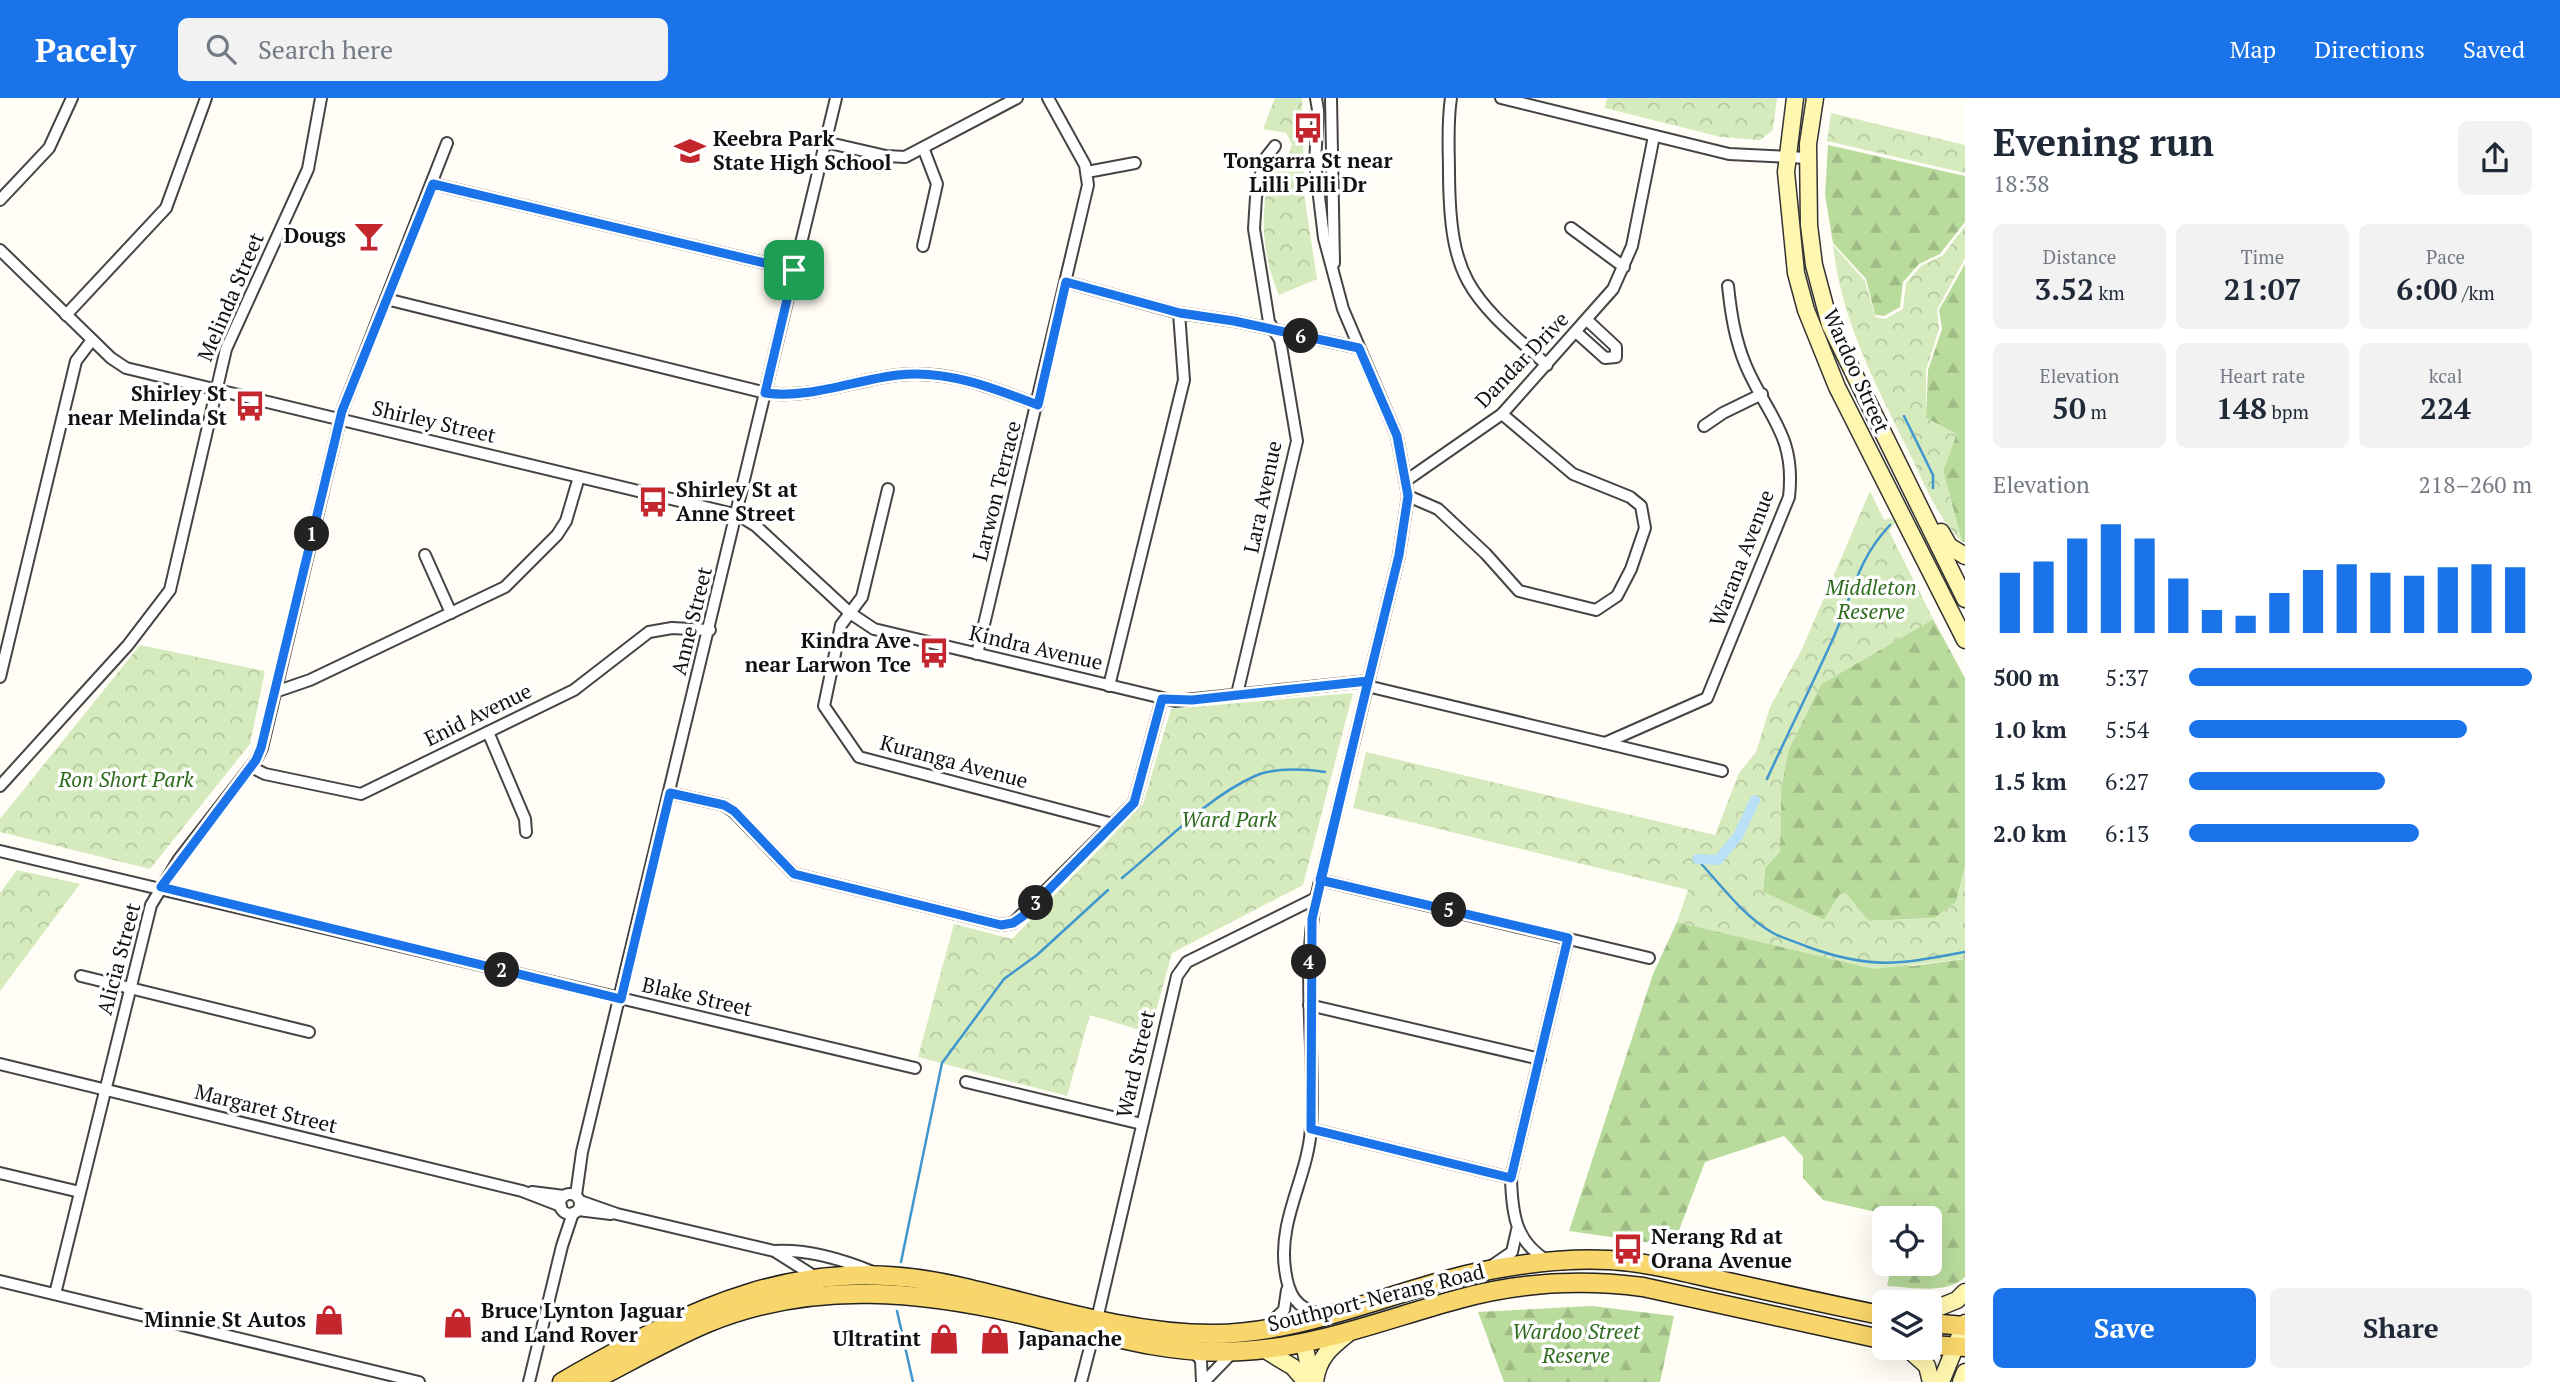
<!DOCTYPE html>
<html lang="en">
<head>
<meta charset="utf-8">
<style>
  body { margin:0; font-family:"PT Serif",serif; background:#f2f2f3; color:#1f2937; height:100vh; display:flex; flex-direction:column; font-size:26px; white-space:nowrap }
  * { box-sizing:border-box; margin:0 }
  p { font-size:23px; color:#747a83 }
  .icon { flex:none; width:38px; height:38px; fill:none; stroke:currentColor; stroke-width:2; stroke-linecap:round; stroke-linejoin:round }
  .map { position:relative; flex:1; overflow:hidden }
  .side { display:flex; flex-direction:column; background:#fff; width:595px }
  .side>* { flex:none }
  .fabs { position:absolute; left:1872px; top:1108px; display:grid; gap:14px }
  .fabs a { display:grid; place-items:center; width:70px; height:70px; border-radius:10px; background:#fff; box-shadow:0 7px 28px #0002; font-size:35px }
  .pin { position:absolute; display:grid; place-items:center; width:60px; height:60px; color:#fff; margin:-30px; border-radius:14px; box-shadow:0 4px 10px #0006 }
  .km { position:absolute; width:35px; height:35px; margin:-18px; border-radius:50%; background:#222; color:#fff; font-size:19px; line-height:35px; text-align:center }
  .round { display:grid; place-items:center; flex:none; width:74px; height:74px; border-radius:10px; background:#f2f2f3 }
  .overview { display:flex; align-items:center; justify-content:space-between; height:119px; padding:0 28px }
  h1 { font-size:38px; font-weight:700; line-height:52px }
  .stats { display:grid; grid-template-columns:repeat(3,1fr); gap:10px; height:119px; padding:7px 28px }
  .stats div { display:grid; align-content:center; border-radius:10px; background:#f2f2f3; text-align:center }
  .stats b { font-size:30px; font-weight:700 }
  .stats small { font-size:19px; font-weight:400 }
  .stats p { font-size:19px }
  .chart { height:196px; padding:14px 28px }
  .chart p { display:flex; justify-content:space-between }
  .chart svg { width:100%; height:126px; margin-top:7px; stroke:#1a73e8; stroke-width:6 }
  .action { display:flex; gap:14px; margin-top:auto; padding:14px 28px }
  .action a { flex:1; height:80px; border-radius:10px; background:#1a73e8; color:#fff; font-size:28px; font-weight:700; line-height:80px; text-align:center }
  .action a+a { background:#f2f2f3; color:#1f2937 }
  ul { padding:0 28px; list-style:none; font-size:23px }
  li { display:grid; grid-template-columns:112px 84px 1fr; align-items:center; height:52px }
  li i { height:18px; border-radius:9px; background:#1a73e8 }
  header { display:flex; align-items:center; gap:42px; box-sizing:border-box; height:98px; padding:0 35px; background:#1a73e8; color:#fff }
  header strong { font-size:33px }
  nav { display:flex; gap:38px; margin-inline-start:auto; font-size:24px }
  .search { width:490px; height:63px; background:#f2f2f3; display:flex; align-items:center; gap:18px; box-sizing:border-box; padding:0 24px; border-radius:10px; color:#747a83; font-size:26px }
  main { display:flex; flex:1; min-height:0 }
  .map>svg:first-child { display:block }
  .forest { fill:url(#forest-firs) }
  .park { fill:url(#park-crowns) }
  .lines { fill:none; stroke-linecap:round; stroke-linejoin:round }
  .stream { stroke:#3f96cf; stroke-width:2.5 }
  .canal { stroke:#b9e0f7; stroke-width:10 }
  .street-casing { stroke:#444; stroke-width:14 }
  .secondary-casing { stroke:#333; stroke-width:19 }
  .primary-casing { stroke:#222; stroke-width:21 }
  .street { stroke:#fff; stroke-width:10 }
  .secondary { stroke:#fff6b0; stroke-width:16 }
  .primary { stroke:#f9d66b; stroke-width:18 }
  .route-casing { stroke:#fff; stroke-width:14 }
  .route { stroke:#1a73e8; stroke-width:9 }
  .labels { text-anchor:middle; stroke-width:7; stroke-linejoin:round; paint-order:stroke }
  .poi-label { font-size:21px; font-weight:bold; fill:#111; stroke:#fff; text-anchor:start }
  .street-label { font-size:21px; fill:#111; stroke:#fff }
  .park-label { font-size:21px; font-style:italic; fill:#2f6b1f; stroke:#fff }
</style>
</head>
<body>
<header>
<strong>Pacely</strong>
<div class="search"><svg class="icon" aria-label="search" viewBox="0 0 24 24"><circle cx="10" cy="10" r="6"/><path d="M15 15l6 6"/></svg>Search here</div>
<nav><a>Map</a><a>Directions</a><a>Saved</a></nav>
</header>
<main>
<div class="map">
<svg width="1965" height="1284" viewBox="0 0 1965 1284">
  <defs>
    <pattern id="forest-firs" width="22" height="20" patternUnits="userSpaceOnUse" patternTransform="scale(1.75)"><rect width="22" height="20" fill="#b9dc9c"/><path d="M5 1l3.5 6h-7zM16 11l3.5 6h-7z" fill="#9ebc85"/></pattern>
    <pattern id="park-crowns" width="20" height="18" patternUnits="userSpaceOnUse" patternTransform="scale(1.75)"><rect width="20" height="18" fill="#d5ebbd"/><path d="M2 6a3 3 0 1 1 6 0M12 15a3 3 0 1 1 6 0" fill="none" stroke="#b6c8a1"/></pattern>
  </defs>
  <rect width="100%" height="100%" fill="#fffdf5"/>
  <!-- forest -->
  <g class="forest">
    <polygon points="1828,47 1965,78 1965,124 1940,156 1919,166 1903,184 1900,209 1884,218 1875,217 1866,181 1833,145 1825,97"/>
    <polygon points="1965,166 1965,444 1962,444 1943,373 1956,336 1926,320 1928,272 1942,231 1939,212"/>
    <polygon points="1933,521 1965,580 1965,769 1956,804 1935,820 1869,823 1840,796 1824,822 1763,794 1765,770 1780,753 1781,691 1788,653 1821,586"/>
    <path d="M1677,824l90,21 145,23 53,-7v318c-18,18 -54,10 -78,9l5,-22h38v-46h-27l-80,-18 -20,-22v-21l-19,-21 -79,26 -32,84 -104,-15 84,-257z"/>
    <polygon points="1592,1208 1674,1218 1660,1284 1504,1284 1478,1214"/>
  </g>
  <!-- park -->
  <g class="park">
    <path d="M1275,0h27l2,96 13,85 -38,16c-18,-41 -20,-88 -6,-131l16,-10 3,-10 -6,-11 -23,-4z"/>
    <polygon points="1607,0 1777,0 1773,32 1760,42 1721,39 1605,10"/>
    <polygon points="1831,15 1965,47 1965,75 1827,43"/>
    <path d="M1965,128v32l-28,52 2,19 -13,41v48l31,16 -14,37 19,71c-25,-24 -39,-61 -54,-92 -33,-67 -67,-130 -75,-205l32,36 10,36 10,2 18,-10 3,-26 15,-17 22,-11z"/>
    <polygon points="1870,393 1884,422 1891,420 1895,424 1889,433 1933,521 1821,586 1788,653 1781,691 1780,753 1765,770 1763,794 1824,822 1840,796 1846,795 1869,823 1935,820 1956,804 1965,769 1965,861 1873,871 1677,824 1688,792 1353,710 1366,654 1715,737 1739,675 1756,654 1770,609 1802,551"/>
    <polygon points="140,547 265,573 250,646 150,771 0,734 0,721"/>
    <polygon points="1353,595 1303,787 1172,855 1150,935 1090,917 1067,998 918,959 954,826 1012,841 1143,706 1171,611"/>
    <polygon points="17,772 80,786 0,893 0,795"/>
  </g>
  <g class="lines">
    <!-- stream -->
    <g class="stream">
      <polyline points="1904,318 1933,377 1933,390"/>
      <path d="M1767,681c21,-46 43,-90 64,-136 21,-44 24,-81 59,-118"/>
      <path d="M1697,761c23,25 46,57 76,74 11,6 24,9 35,14 64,23 92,17 157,5"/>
      <path d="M1122,780c42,-34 84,-80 133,-102 20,-9 48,-7 70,-4"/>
      <polyline points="901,1164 942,965 1004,881 1037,857 1108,792"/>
      <polyline points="897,1213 913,1284"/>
    </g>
    <!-- canal -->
    <polyline class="canal" points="1697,761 1718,762 1738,738 1755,702"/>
    <!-- street casing -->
    <g class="street-casing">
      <g id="street">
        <path d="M1316,0l2,12 -3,53 9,75 19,71 54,127 11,60 -9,59 -83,343c-15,76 0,153 -5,230 -3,49 -33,91 -26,141 3,24 10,40 36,45"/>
        <polyline points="1331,0 1334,165"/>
        <path d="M1451,0c-4,25 -2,51 -2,76 1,108 21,122 98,191"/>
        <polyline points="1501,0 1729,56 1807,60"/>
        <polyline points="825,44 886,58 905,59 1017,0"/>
        <polyline points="1087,74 1135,65"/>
        <polyline points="433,86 794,172"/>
        <polyline points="0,102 49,50 72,0"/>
        <polyline points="1571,130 1624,169"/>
        <polyline points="923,148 937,86 924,52"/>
        <polyline points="0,152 111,260 126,270 738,417 756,428 850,515 874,531 1175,603 1368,583"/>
        <polyline points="1066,184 1179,215 1234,223 1359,250"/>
        <path d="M386,201l380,94c45,6 88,-13 132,-18 48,-6 96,13 140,30"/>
        <polyline points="66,217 166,110 206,0"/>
        <polyline points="1576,234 1605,260 1616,259 1616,249 1587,222"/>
        <polyline points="1704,328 1723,315 1762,296"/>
        <polyline points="1407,382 1502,316 1613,191 1632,148 1654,38"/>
        <polyline points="888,391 862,499 841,527 824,608 859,659 1113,726"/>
        <polyline points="1408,398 1438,411 1486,456 1519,493 1596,512 1617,498 1631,471 1645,430 1641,408 1630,399 1573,376 1502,316"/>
        <polyline points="425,457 451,515"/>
        <polyline points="977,556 1088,87 1085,67 1048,0"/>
        <polyline points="0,579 76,263 92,242"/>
        <polyline points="1109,588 1184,282 1179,215"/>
        <polyline points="1367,588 1722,673"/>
        <polyline points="275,594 310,582 505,489 557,437 566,423 579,379"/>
        <polyline points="1237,596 1297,343 1280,242 1269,224 1254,131 1256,99 1264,62 1275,48"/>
        <polyline points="488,634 525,721 526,734"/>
        <path d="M1605,645l102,-45 82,-201c7,-62 -21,-80 -43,-131 -11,-26 -15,-52 -18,-80"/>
        <polyline points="251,669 265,676 361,696 574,592 649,534 672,530 710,532"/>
        <polyline points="0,688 128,547 170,492 226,251 308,71 321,0"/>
        <polyline points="670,695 724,707 734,714 794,776 1001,827 1013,825 1134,705 1162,601"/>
        <polyline points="0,753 915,970"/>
        <polyline points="1320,782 1649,860"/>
        <polyline points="81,878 309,934"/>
        <polyline points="1309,907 1540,961"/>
        <polyline points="0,966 522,1093 561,1108"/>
        <polyline points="966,984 1142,1026"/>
        <polyline points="1311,1031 1511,1080"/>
        <polyline points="0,1075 80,1094"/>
        <polyline points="532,1094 564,1098"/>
        <circle cx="570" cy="1106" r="10"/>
        <polyline points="576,1097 582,1054 836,0"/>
        <path d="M580,1103l37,13 157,37c32,-2 70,9 99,21"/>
        <polyline points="578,1112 611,1116"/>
        <polyline points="776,1154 817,1180"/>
        <path d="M1548,1163c-33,-19 -36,-48 -37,-83l57,-240"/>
        <polyline points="1493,1167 1512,1154 1517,1132"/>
        <polyline points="0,1183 419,1284"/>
        <polyline points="55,1196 151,807 179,761 256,662 262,650 342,313 447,45"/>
        <polyline points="1097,1221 1177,878 1187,864 1316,800"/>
        <polyline points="1265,1230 1284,1212 1287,1192"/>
        <polyline points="1192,1252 1201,1262 1202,1284"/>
        <polyline points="529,1284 562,1148 573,1115"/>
        <polyline points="1081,1284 1094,1234"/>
        <polyline points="1204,1284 1233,1254"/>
      </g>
    </g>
    <!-- secondary casing -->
    <g class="secondary-casing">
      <g id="secondary">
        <polyline points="1795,0 1786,74 1796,175 1806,212 1837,289 1965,542"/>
        <polyline points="1815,0 1808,46 1809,127 1814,167 1830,227 1965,501"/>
        <polyline points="1941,434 1949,448 1965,458"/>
        <polyline points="1930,1213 1957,1202 1965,1194"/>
        <polyline points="1304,1245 1312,1284"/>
        <polyline points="1907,1250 1927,1268 1931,1284"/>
        <polyline points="1265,1252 1293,1269 1306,1284"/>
        <path d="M1315,1284c3,-25 16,-35 35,-50"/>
        <polyline points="1941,1284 1965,1225"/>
        <polyline points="1961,1284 1965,1274"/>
      </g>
    </g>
    <!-- primary casing -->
    <g class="primary-casing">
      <g id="primary">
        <polyline points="1930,1225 1965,1228"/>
        <polyline points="1930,1247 1965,1249"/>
        <path d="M562,1284c131,-75 240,-131 395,-96 84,19 169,48 256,48 104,-1 199,-54 300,-68 32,-5 64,-8 96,-6 39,2 77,13 115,21 53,12 107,24 161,35"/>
        <path d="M590,1284c39,-20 77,-42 117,-59 107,-44 217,-32 326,-6 69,17 138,39 209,34 75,-4 146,-33 217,-52 61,-17 122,-20 184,-12l242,53"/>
      </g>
    </g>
    <!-- street -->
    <use href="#street" class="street"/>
    <!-- secondary -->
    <use href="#secondary" class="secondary"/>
    <!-- primary -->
    <use href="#primary" class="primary"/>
  </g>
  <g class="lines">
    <!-- route casing -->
    <g class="route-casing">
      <path id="route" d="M794,172l-361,-86 -91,227 -81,337 -5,12 -95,127 460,112 49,-206 54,12 10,6 60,63 207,51 12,-2 10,-7 111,-113 28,-104 30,1 176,-19 -56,238 -1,210 200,49 57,-240 -248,-58 79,-325 9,-59 -11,-60 -38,-88 -125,-27 -54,-8 -114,-31 -28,123c-44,-17 -93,-36 -140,-30 -44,5 -87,24 -133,18l29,-123"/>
    </g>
    <!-- route -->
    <use href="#route" class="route"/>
  </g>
  <!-- icons -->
  <defs>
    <g id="bus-bare" transform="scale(2.415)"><path d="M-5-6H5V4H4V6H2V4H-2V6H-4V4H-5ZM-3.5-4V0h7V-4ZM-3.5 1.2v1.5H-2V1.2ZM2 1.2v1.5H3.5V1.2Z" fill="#c4262e" stroke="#fff" stroke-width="2.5" paint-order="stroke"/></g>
    <g id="school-bare" transform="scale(2.415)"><path d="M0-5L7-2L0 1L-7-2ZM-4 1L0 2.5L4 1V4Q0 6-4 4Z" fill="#c4262e" stroke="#fff" stroke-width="2.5" paint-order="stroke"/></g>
    <g id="bar-bare" transform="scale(2.415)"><path d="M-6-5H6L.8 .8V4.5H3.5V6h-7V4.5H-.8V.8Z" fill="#c4262e" stroke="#fff" stroke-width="2.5" paint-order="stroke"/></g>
    <g id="shop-bare" transform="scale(2.415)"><path d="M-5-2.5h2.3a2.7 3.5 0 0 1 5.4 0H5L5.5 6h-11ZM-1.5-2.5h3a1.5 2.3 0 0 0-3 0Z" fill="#c4262e" stroke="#fff" stroke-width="2.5" paint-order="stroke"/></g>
  </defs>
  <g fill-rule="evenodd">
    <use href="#bus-bare" x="1308" y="30"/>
    <use href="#school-bare" x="690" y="53"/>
    <use href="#bar-bare" x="369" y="138"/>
    <use href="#bus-bare" x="250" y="308"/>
    <use href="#bus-bare" x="653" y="404"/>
    <use href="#bus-bare" x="934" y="555"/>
    <use href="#bus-bare" x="1628" y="1151"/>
    <use href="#shop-bare" x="329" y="1222"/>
    <use href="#shop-bare" x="458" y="1225"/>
    <use href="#shop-bare" x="944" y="1241"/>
    <use href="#shop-bare" x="995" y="1241"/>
  </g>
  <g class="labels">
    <!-- poi labels -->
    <g class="poi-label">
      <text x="713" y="48">Keebra Park<tspan x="713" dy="24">State High School</tspan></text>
      <text x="1308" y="70" text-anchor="middle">Tongarra St near<tspan x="1308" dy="24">Lilli Pilli Dr</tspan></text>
      <text x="346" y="145" text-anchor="end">Dougs</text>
      <text x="227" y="303" text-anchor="end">Shirley St<tspan x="227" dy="24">near Melinda St</tspan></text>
      <text x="676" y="399">Shirley St at<tspan x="676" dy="24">Anne Street</tspan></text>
      <text x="911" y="550" text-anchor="end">Kindra Ave<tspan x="911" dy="24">near Larwon Tce</tspan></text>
      <text x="1651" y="1146">Nerang Rd at<tspan x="1651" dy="24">Orana Avenue</tspan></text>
      <text x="481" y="1220">Bruce Lynton Jaguar<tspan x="481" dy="24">and Land Rover</tspan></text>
      <text x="306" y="1229" text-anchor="end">Minnie St Autos</text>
      <text x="921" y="1248" text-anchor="end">Ultratint</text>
      <text x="1018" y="1248">Japanache</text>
    </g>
    <!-- street labels -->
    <g class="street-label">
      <text transform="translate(231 199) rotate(-67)" y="7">Melinda Street</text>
      <text transform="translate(1522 262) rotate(-46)" y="7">Dandar Drive</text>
      <text transform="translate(1856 273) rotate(66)" y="7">Wardoo Street</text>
      <text transform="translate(434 324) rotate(13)" y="7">Shirley Street</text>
      <text transform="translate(997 393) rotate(-76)" y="7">Larwon Terrace</text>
      <text transform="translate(1263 399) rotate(-78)" y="7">Lara Avenue</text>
      <text transform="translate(1742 460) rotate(-69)" y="7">Warana Avenue</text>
      <text transform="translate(692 523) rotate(-76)" y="7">Anne Street</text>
      <text transform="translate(1036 550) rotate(13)" y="7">Kindra Avenue</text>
      <text transform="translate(478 617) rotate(-26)" y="7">Enid Avenue</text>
      <text transform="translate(954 664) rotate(15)" y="7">Kuranga Avenue</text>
      <text transform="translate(119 861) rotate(-75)" y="7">Alicia Street</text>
      <text transform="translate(697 899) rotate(13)" y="7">Blake Street</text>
      <text transform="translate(1136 966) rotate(-77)" y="7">Ward Street</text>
      <text transform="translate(266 1011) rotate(14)" y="7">Margaret Street</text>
      <text transform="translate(1376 1200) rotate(-14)" y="7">Southport-Nerang Road</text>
    </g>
    <!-- park labels -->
    <g class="park-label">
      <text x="1871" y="497">Middleton<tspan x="1871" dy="24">Reserve</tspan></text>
      <text x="126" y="689">Ron Short Park</text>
      <text x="1229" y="729">Ward Park</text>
      <text x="1576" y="1241">Wardoo Street<tspan x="1576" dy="24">Reserve</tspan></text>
    </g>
  </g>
</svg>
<div class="fabs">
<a><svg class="icon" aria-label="locate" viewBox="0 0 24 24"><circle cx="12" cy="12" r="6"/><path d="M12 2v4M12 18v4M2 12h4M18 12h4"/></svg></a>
<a><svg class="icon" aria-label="layers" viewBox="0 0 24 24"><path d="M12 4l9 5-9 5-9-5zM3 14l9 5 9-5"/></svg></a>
</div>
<div class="pin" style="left:794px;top:172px;background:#1e9e55"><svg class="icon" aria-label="arrive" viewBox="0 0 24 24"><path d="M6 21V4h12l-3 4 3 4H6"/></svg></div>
<b class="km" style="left:312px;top:436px">1</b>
<b class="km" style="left:502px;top:872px">2</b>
<b class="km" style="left:1036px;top:805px">3</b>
<b class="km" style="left:1309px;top:864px">4</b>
<b class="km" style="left:1449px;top:812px">5</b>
<b class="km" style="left:1301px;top:238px">6</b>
</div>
<section class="side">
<div class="overview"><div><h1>Evening run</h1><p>18:38</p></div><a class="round"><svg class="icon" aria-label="share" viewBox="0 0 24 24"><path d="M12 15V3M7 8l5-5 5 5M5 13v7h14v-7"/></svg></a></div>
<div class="stats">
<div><p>Distance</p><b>3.52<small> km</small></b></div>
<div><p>Time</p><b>21:07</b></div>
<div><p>Pace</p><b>6:00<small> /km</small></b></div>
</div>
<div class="stats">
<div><p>Elevation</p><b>50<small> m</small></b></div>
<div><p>Heart rate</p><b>148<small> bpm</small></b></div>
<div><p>kcal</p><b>224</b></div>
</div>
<div class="chart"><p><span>Elevation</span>218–260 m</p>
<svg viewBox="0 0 160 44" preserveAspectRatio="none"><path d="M5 44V23M15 44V19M25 44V11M35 44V6M45 44V11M55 44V25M65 44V36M75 44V38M85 44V30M95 44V22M105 44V20M115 44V23M125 44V24M135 44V21M145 44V20M155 44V21"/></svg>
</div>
<ul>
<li><b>500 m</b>5:37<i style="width:100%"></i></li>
<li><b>1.0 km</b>5:54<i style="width:81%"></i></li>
<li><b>1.5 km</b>6:27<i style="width:57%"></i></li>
<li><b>2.0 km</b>6:13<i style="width:67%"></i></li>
</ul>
<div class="action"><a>Save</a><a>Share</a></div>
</section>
</main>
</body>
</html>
